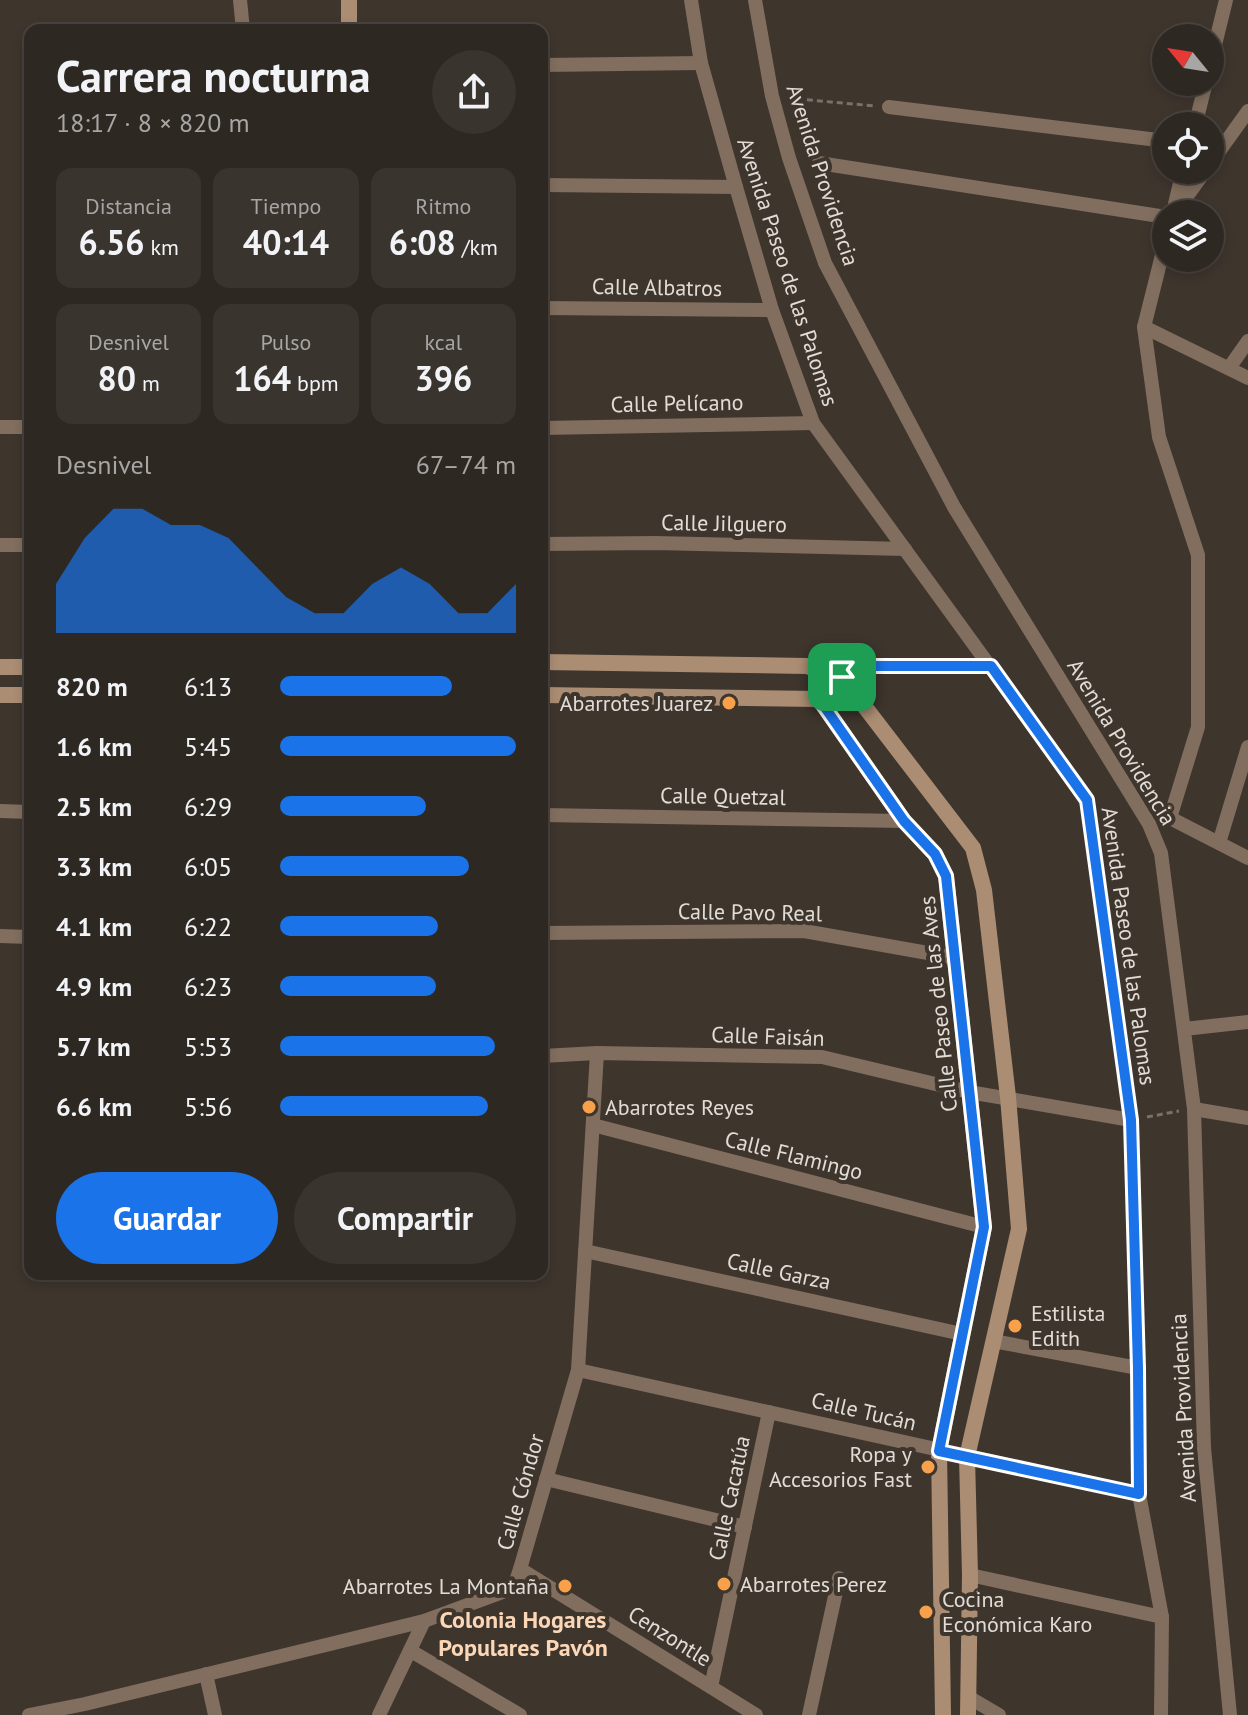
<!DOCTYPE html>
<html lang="es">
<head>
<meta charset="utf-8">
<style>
  body { margin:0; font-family:"PT Sans",sans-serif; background:#3a342f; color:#f1f3f6; height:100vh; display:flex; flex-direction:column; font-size:30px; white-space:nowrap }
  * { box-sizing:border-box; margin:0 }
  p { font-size:26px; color:#a7a6a5 }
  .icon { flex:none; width:44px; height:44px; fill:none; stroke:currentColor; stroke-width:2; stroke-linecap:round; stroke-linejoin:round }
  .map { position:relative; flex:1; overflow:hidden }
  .drawer { position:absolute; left:24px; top:24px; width:524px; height:1256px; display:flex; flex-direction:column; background:#2e2822; border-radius:16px; box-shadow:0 4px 12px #0003,0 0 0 2px #494440 }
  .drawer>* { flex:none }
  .needle { width:52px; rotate:300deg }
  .tools { position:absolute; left:1152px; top:24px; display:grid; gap:16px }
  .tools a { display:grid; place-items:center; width:72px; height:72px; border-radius:50%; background:#2e2822; box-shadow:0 4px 12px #0003,0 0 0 2px #494440; font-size:40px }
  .pin { position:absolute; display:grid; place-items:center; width:68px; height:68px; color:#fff; margin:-34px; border-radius:16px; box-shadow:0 4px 12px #0006 }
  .round { display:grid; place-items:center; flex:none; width:84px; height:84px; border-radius:42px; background:#3a342f }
  .headline { display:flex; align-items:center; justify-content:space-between; height:136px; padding:0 32px }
  h1 { font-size:44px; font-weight:700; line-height:60px }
  .metrics { display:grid; grid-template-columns:repeat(3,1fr); gap:12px; height:136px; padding:8px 32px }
  .metrics div { display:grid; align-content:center; border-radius:16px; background:#3a342f; text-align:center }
  .metrics b { font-size:34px; font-weight:700 }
  .metrics small { font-size:22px; font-weight:400 }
  .metrics p { font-size:22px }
  .chart { height:224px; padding:16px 32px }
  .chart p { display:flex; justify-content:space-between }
  .chart svg { width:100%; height:144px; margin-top:8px; fill:#1a73e8; opacity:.7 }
  .cta { display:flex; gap:16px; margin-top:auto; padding:16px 32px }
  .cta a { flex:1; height:92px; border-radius:48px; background:#1a73e8; color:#fff; font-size:32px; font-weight:700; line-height:92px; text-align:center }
  .cta a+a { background:#3a342f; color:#f1f3f6 }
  ul { padding:0 32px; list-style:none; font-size:26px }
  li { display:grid; grid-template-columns:128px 96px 1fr; align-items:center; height:60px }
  li i { height:20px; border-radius:10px; background:#1a73e8 }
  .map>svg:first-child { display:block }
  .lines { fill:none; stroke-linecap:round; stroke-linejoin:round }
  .path { stroke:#79716b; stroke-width:3; stroke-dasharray:6 4; stroke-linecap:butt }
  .street { stroke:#816e5e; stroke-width:14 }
  .secondary { stroke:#ab8d73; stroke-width:16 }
  .route-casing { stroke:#fff; stroke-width:16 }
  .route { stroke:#1a73e8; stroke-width:10 }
  .poi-dot { fill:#f8a14a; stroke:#3e352d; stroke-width:3 }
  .labels { text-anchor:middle; stroke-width:8; stroke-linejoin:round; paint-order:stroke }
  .street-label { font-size:22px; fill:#e2dcd7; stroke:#3e352d }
  .poi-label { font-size:22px; fill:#e2dcd7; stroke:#3e352d; text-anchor:start }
  .neighbourhood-label { font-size:24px; font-weight:bold; fill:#fcd7b7; stroke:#3e352d }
</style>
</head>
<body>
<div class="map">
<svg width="1248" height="1715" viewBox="0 0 1248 1715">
  <rect width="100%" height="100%" fill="#3e352d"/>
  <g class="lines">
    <!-- path -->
    <g class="path">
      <polyline points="787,98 875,106"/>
      <polyline points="1147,1117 1179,1111"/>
    </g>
    <!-- street -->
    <g class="street">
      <polyline points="240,0 243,30"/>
      <polyline points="691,0 701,63 736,187 772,310 813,423 1087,800 1131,1120 1138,1368 1139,1494 1162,1617 1161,1715"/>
      <polyline points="755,0 772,96 789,158 825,263 954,507 1149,824 1161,853 1194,1109 1204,1448 1230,1715"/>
      <polyline points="542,65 701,63"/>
      <polyline points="1210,65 1226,0"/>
      <polyline points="889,107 1166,141"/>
      <polyline points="1195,126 1206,82"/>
      <polyline points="819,163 1166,217"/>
      <polyline points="1210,164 1248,111"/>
      <polyline points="542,185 736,187"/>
      <polyline points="1174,208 1183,170"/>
      <polyline points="1174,214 1206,170"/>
      <polyline points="1166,239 1144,327 1159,437 1198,555 1198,727 1170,818"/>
      <polyline points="542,308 772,310"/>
      <polyline points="1144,327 1248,378"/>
      <polyline points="1229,368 1248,341"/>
      <polyline points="0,427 30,427"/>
      <polyline points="542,428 813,423"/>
      <polyline points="542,544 655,543 905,549"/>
      <polyline points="0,545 30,545"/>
      <polyline points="819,699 842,677 866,666 991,666"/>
      <polyline points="0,811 30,812"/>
      <polyline points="542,815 904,821"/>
      <polyline points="1163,820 1170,818 1248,858"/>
      <polyline points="1219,843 1248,747"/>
      <polyline points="542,933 804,931 956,958"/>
      <polyline points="0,936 30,937"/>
      <polyline points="1184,1029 1248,1022"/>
      <polyline points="542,1056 597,1053 822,1057 969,1092 1131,1120"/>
      <polyline points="1194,1109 1248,1118"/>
      <polyline points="593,1125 984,1227"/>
      <polyline points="585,1251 962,1334"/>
      <polyline points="993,1341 1138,1368"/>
      <polyline points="578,1370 1139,1494"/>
      <polyline points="546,1479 745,1527"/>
      <polyline points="520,1569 756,1715"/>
      <polyline points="970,1575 1162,1617"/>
      <polyline points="411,1651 520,1715"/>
      <polyline points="206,1674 215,1715"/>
      <polyline points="711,1687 769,1412"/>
      <polyline points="970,1698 999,1715"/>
      <polyline points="29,1715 85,1704 424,1621 508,1590 516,1581 520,1569 578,1370 597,1053"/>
      <polyline points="379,1715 424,1621"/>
      <polyline points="809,1715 839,1578"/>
    </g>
    <!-- secondary -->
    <g class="secondary">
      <polyline points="349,30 349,0"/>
      <polyline points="542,662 807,666 842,677 973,848 984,890 1008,1097 1019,1229 967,1457 970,1575 968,1715"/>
      <polyline points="0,667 30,667"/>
      <polyline points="0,695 30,695"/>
      <polyline points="542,695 819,699 904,821 935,854 946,876 984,1227 939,1451 943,1715"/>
    </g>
  </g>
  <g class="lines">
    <!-- route casing -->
    <g class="route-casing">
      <polygon id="route" points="866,666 991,666 1087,800 1131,1120 1138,1368 1139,1494 939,1451 984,1227 946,876 935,854 904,821 819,699 842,677"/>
    </g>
    <!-- route -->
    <use href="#route" class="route"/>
  </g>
  <!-- markers -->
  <g class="poi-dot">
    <circle cx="729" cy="703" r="8"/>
    <circle cx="589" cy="1107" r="8"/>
    <circle cx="1015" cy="1326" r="8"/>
    <circle cx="928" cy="1467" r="8"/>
    <circle cx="724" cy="1584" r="8"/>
    <circle cx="565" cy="1586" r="8"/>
    <circle cx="926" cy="1612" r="8"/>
  </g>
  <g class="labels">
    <!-- street labels -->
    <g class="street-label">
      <text transform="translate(823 175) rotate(72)" y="8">Avenida Providencia</text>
      <text transform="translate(788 272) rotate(72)" y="8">Avenida Paseo de las Palomas</text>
      <text transform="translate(657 287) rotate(1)" y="8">Calle Albatros</text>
      <text transform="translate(677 403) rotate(-1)" y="8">Calle Pelícano</text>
      <text transform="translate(724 523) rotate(1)" y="8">Calle Jilguero</text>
      <text transform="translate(1122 742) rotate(59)" y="8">Avenida Providencia</text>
      <text transform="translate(723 796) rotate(1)" y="8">Calle Quetzal</text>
      <text transform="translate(750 912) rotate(1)" y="8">Calle Pavo Real</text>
      <text transform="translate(1129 946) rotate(82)" y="8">Avenida Paseo de las Palomas</text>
      <text transform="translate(938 1004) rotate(-96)" y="8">Calle Paseo de las Aves</text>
      <text transform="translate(768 1036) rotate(2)" y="8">Calle Faisán</text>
      <text transform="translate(794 1155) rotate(14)" y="8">Calle Flamingo</text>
      <text transform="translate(779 1271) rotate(12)" y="8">Calle Garza</text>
      <text transform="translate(1183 1408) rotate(-93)" y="8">Avenida Providencia</text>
      <text transform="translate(864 1411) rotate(13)" y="8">Calle Tucán</text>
      <text transform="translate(520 1492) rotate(-74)" y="8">Calle Cóndor</text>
      <text transform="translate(729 1498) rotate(-78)" y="8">Calle Cacatúa</text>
      <text transform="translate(670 1636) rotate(32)" y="8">Cenzontle</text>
    </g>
    <!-- poi labels -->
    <g class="poi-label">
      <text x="713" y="711" text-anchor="end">Abarrotes Juarez</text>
      <text x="605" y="1115">Abarrotes Reyes</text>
      <text x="1031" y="1321">Estilista<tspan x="1031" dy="25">Edith</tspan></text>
      <text x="912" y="1462" text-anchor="end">Ropa y<tspan x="912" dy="25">Accesorios Fast</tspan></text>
      <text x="740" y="1592">Abarrotes Perez</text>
      <text x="549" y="1594" text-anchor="end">Abarrotes La Montaña</text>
      <text x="942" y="1607">Cocina<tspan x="942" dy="25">Económica Karo</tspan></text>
    </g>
    <!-- neighbourhood labels -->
    <g class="neighbourhood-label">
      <text x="523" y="1628">Colonia Hogares<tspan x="523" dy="28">Populares Pavón</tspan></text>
    </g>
  </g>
</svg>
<div class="tools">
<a><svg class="needle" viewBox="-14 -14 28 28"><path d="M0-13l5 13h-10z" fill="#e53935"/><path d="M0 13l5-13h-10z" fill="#a7a6a5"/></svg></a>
<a><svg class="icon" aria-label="locate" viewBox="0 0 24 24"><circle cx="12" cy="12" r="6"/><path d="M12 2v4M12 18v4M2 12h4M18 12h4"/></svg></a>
<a><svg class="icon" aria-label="layers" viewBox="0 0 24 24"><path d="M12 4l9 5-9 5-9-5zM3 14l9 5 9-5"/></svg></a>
</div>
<div class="pin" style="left:842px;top:677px;background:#1e9e55"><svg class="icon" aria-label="arrive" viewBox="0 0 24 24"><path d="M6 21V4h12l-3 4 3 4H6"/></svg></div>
<section class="drawer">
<div class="headline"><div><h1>Carrera nocturna</h1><p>18:17 · 8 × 820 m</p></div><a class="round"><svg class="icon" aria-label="share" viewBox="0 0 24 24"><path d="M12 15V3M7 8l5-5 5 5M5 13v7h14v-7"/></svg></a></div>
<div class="metrics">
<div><p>Distancia</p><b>6.56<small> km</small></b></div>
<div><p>Tiempo</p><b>40:14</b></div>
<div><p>Ritmo</p><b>6:08<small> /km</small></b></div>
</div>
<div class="metrics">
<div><p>Desnivel</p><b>80<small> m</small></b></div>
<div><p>Pulso</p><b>164<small> bpm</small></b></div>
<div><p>kcal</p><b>396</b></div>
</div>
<div class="chart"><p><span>Desnivel</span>67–74 m</p>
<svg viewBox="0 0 160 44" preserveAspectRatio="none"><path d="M0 44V29L10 15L20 6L30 6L40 11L50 11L60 15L70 24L80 33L90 38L100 38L110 29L120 24L130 29L140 38L150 38L160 29V44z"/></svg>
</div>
<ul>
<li><b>820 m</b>6:13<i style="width:73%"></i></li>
<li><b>1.6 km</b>5:45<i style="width:100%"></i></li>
<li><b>2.5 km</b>6:29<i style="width:62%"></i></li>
<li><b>3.3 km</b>6:05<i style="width:80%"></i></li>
<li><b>4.1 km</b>6:22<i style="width:67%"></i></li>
<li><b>4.9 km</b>6:23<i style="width:66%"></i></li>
<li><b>5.7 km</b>5:53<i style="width:91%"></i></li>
<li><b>6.6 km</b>5:56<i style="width:88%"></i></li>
</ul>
<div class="cta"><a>Guardar</a><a>Compartir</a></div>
</section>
</div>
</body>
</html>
